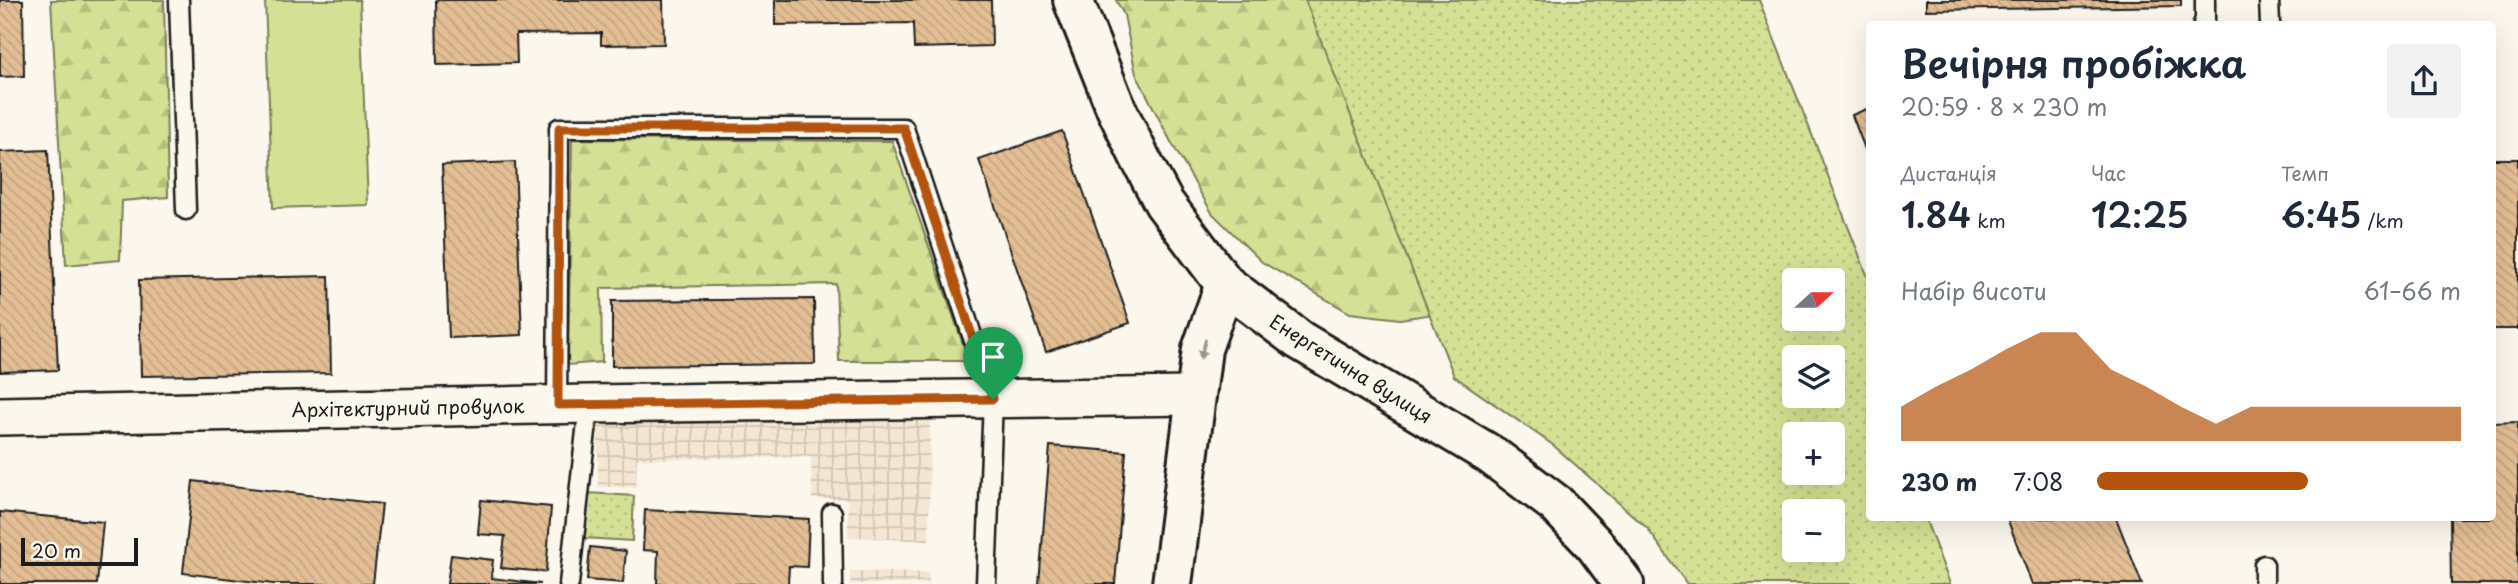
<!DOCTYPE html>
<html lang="uk">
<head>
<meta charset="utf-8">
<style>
  body { margin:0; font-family:"Playpen Sans",sans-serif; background:#f2f2f3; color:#1f2937; height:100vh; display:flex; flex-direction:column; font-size:26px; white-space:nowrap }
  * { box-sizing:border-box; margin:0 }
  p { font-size:23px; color:#747a83 }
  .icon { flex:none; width:38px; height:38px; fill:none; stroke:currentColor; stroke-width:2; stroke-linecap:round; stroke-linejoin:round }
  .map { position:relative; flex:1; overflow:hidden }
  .side { position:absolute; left:1866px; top:21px; width:630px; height:500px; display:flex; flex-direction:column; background:#fff; border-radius:7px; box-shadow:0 7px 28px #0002 }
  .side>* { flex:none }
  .needle { width:46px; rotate:69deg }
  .controls { position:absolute; left:1782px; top:268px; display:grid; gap:14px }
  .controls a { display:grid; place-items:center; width:63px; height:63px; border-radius:7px; background:#fff; box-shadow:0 7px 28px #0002; font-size:35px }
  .scale { position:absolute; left:21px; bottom:18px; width:117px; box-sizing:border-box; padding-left:7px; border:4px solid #1c1c1c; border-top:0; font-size:19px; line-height:24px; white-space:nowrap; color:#1c1c1c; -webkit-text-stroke:5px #fbf7ec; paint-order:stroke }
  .pin { position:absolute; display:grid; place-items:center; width:60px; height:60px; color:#fff; margin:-72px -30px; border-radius:50% 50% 50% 0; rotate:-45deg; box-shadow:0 0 7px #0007 }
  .pin .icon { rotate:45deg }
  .round { display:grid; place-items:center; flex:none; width:74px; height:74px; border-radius:7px; background:#f2f2f3 }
  .headline { display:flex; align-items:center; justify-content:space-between; height:119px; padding:0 35px }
  h1 { font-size:38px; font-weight:600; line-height:52px }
  .figures { display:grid; grid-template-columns:repeat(3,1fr); gap:10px; height:119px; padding:7px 35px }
  .figures div { display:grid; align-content:center }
  .figures b { font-size:35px; font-weight:600 }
  .figures small { font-size:19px; font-weight:400 }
  .figures p { font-size:19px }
  .chart { height:196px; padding:14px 35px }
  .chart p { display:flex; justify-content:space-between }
  .chart svg { width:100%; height:126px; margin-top:7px; fill:#b45309; opacity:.7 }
  ul { padding:0 35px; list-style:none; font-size:23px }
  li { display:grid; grid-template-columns:112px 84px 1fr; align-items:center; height:52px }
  li i { height:18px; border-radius:9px; background:#b45309 }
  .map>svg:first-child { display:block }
  .industrial { fill:url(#industrial-grid) }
  .green { fill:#d4e194; stroke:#787e58; stroke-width:2 }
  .forest { fill:url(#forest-firs); stroke:#787e58; stroke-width:2 }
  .garden { fill:url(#garden-dots); stroke:#787e58; stroke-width:2; fill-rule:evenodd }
  .building { fill:url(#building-back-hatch); stroke:#1c1c1c; stroke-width:2 }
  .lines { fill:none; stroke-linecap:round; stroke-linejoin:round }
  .service-casing { stroke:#1c1c1c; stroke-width:23 }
  .minor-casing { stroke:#1c1c1c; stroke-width:42 }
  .secondary-casing { stroke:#1c1c1c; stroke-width:44 }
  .service { stroke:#fbf7ec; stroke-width:18 }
  .minor { stroke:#fbf7ec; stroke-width:37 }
  .secondary { stroke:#fbf7ec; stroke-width:38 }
  .oneway { fill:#97948e }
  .route-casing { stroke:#fff; stroke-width:14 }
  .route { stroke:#b45309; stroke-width:9 }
  .labels { text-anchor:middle; stroke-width:5; stroke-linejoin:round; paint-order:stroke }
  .street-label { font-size:19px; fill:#1c1c1c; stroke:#fbf7ec }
</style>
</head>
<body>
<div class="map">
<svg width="2518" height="584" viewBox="0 0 2518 584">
  <defs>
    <pattern id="industrial-grid" width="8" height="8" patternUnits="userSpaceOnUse" patternTransform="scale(1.75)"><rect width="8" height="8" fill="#f4e6d2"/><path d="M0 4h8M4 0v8" fill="none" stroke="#d1c5b4"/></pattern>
    <pattern id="forest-firs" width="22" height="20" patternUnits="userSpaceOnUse" patternTransform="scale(1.75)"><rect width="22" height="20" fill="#d4e194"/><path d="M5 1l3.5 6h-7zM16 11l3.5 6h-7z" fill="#b5c07f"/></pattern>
    <pattern id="garden-dots" width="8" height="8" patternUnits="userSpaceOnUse" patternTransform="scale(1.75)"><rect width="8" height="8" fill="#d4e194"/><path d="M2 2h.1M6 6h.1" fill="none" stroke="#b5c07f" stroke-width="1.8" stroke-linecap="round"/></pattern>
    <pattern id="building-back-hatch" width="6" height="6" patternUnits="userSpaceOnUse" patternTransform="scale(1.75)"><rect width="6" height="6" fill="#e3be94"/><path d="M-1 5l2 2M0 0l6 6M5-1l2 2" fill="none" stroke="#c2a37f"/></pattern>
  </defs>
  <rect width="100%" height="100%" fill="#fbf7ec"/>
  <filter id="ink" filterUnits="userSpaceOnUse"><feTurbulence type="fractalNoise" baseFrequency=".0143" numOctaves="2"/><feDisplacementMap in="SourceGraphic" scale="14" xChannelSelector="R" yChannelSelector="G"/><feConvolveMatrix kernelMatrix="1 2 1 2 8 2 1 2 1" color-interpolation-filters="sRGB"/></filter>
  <g filter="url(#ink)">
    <!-- industrial -->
    <g class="industrial">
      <polygon points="930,410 929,541 848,537 848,499 812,499 811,457 637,459 636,487 598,487 598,412"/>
      <polygon points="850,571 929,573 929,584 850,584"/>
    </g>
    <!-- green -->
    <polygon class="green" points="265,0 360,0 368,205 273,208"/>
    <!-- forest -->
    <g class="forest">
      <polygon points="51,0 164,0 168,197 122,201 120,260 66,265"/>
      <polygon points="1116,0 1375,0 1434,314 1400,319 1350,313 1262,262 1212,213 1170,140 1136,74 1124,15"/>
      <polygon points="572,139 892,141 969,361 839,361 836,284 601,288 602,362 568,365"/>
    </g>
    <!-- garden -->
    <g class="garden">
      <path d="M1305,0h454l110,280v238h56l25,66h-263l-40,-56 -94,-83 -99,-69zM1794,280h38v38h-38zM1794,357h38v39h-38zM1794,434h38v38h-38zM1794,511h38v39h-38z"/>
      <polygon points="587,493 634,496 632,541 584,538"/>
    </g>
    <!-- building -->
    <g class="building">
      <polygon points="0,0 23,0 24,76 0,77"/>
      <polygon points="436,0 663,0 664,44 601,45 601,33 516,34 517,63 437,65"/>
      <polygon points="775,0 991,0 992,46 914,48 913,23 775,25"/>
      <polygon points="1926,0 2181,0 2181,6 1926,10"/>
      <polygon points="1869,108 1869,160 1852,115"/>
      <polygon points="1062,131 1130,323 1046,352 979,160"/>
      <polygon points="48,150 58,370 0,372 0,152"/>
      <rect x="2492" y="159" width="26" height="170"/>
      <polygon points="515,162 522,335 449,338 442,165"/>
      <polygon points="329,276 331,373 141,376 139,280"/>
      <polygon points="814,299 815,364 612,366 612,301"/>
      <polygon points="2518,422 2518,584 2451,584 2450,518 2492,518 2492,423"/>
      <polygon points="1050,446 1126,452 1115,584 1039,584"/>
      <polygon points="193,481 382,504 373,584 273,584 183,573"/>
      <polygon points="481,500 551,507 546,572 501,568 505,536 478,534"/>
      <polygon points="645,510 809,519 807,567 789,566 788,584 657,584 658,551 643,550"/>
      <polygon points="0,512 103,522 97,584 0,584"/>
      <polygon points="2007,518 2116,518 2142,584 2032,584"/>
      <polygon points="590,547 626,551 623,583 587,580"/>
      <polygon points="451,555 493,560 491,578 541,584 447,584"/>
    </g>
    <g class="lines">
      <!-- service casing -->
      <g class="service-casing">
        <g id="service">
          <polyline points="179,0 186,210"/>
          <polyline points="2269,0 2270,24"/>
          <polyline points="2203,24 2205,19 2205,0"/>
          <polyline points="557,405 559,128 904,128 993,399 986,584"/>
          <polyline points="832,513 833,584"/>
          <polyline points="569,584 589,404"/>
          <polyline points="2264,584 2264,565"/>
        </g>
      </g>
      <!-- minor casing -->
      <g class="minor-casing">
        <polyline id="minor" points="0,416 589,404 1194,396"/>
      </g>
      <!-- secondary casing -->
      <g class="secondary-casing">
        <g id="secondary">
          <polyline points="1073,0 1116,108 1139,156 1164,203 1225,284 1299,340 1491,455 1556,504 1595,545 1624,584"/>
          <polyline points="1172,584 1202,349 1225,284"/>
        </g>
      </g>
      <!-- service -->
      <use href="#service" class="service"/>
      <!-- minor -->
      <use href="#minor" class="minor"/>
      <!-- secondary -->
      <use href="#secondary" class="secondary"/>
    </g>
    <!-- one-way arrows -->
    <defs><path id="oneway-solid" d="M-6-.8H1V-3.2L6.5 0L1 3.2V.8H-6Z" transform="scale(1.75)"/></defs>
    <use class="oneway" href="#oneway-solid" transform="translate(1203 349) rotate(105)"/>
  </g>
  <g class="lines" filter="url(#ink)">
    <!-- route casing -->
    <g class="route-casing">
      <polygon id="route" points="559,128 904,128 993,399 558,405"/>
    </g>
    <!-- route -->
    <use href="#route" class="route"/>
  </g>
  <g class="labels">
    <!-- street labels -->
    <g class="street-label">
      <text transform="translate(1351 369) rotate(32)" y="7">Енергетична вулиця</text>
      <text transform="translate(408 408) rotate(-1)" y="7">Архітектурний провулок</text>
    </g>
  </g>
</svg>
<div class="controls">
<a><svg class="needle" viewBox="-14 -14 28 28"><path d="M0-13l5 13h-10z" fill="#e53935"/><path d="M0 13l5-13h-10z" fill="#747a83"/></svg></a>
<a><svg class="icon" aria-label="layers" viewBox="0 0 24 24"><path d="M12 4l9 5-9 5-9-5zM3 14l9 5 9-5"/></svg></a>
<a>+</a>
<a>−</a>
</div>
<div class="scale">20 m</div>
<div class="pin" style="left:993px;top:399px;background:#1e9e55"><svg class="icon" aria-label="arrive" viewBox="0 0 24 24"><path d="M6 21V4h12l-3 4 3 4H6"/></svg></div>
<section class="side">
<div class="headline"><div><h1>Вечірня пробіжка</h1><p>20:59 · 8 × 230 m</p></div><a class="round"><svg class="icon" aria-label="share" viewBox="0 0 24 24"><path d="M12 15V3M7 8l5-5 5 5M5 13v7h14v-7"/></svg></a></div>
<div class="figures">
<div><p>Дистанція</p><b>1.84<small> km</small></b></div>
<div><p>Час</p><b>12:25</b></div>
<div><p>Темп</p><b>6:45<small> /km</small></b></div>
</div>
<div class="chart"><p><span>Набір висоти</span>61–66 m</p>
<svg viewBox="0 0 160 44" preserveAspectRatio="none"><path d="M0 44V32L10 25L20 19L30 12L40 6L50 6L60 19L70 25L80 32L90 38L100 32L110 32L120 32L130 32L140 32L150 32L160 32V44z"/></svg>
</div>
<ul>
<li><b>230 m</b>7:08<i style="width:58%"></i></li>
</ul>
</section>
</div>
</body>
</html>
